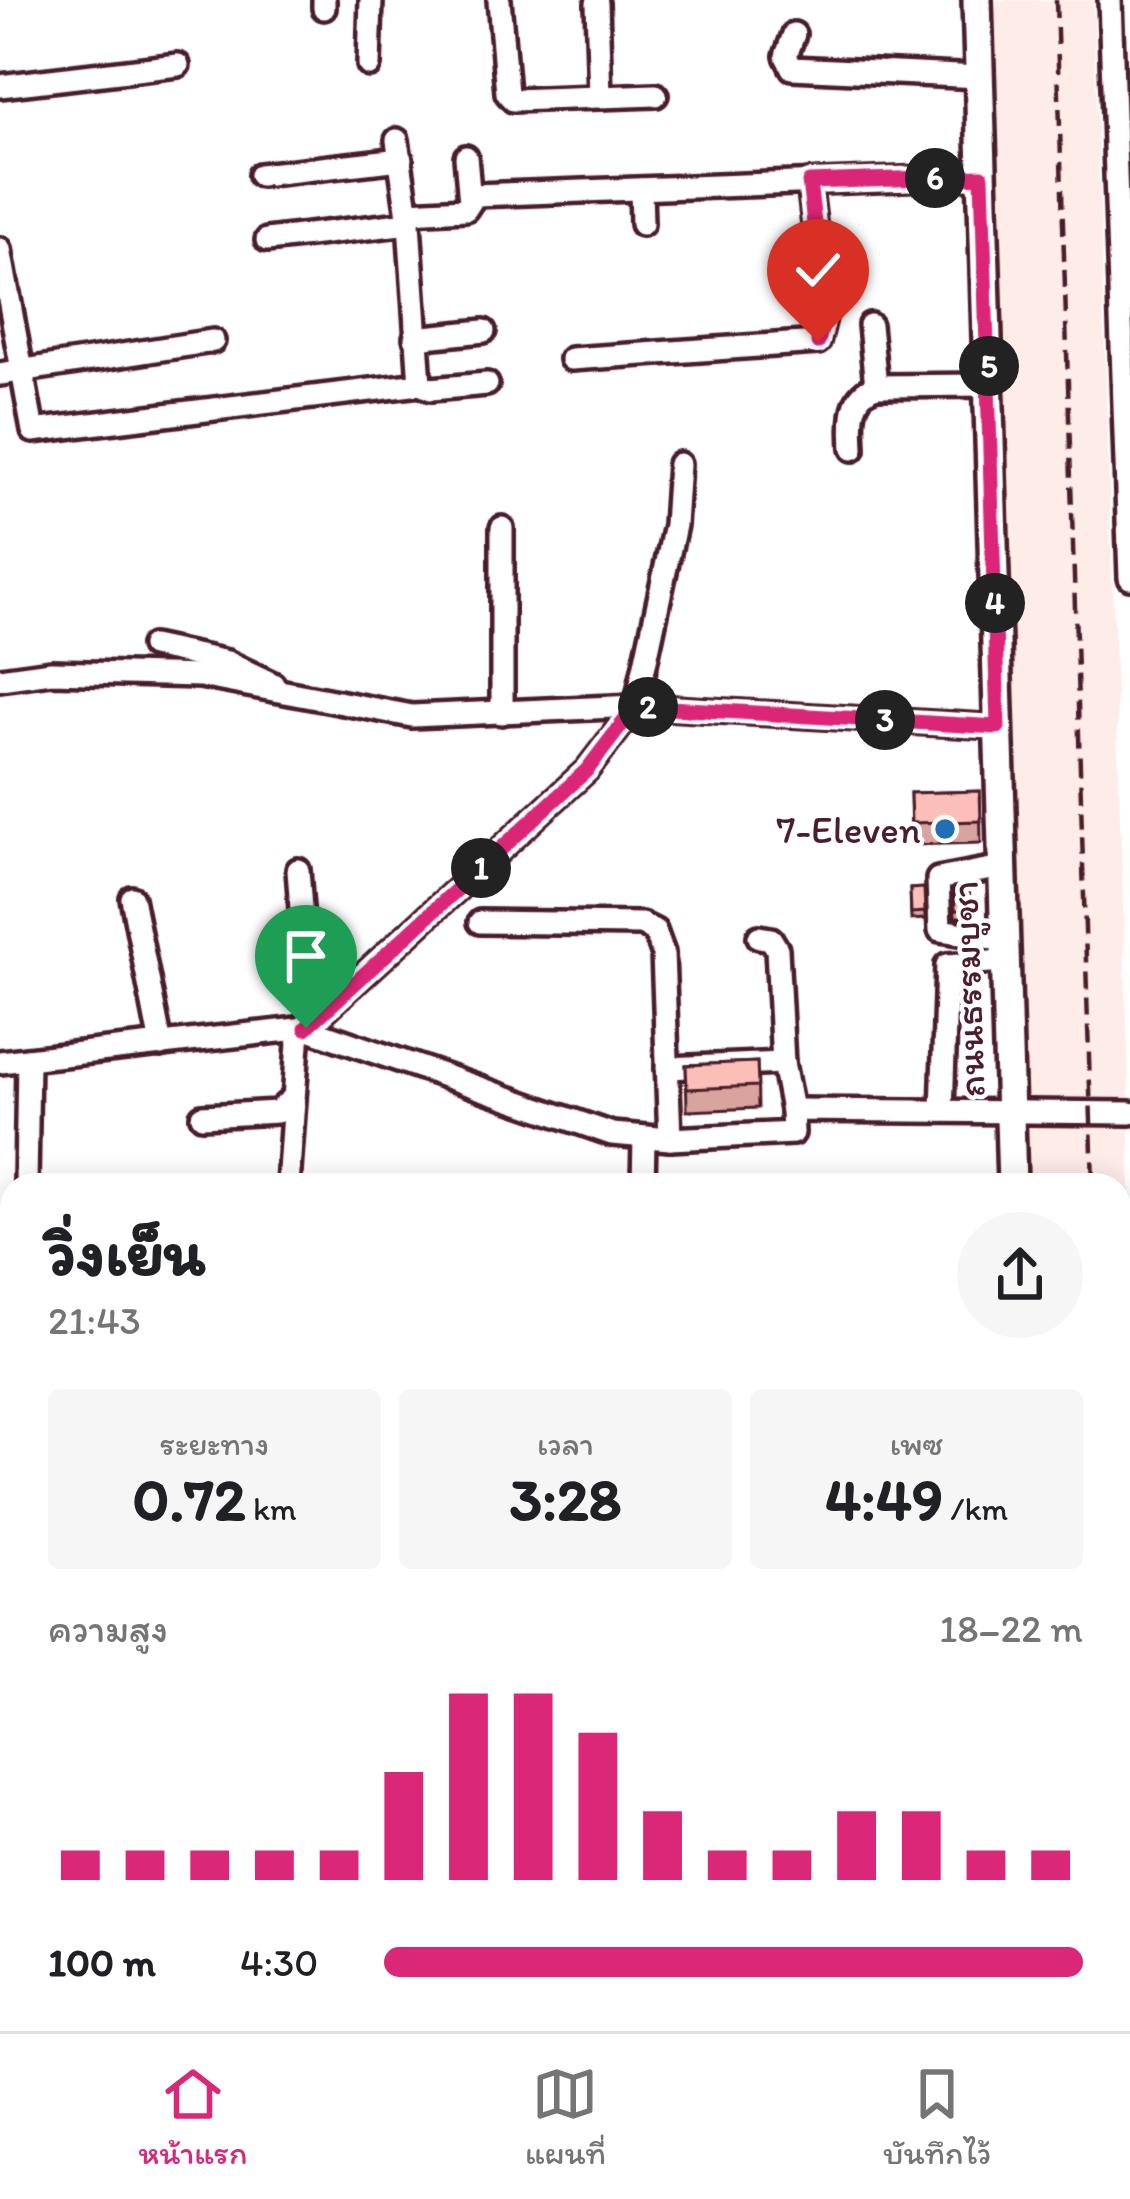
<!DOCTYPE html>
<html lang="th">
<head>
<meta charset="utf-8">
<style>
  body { margin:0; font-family:Itim,"Playpen Sans Thai",sans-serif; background:#f6f6f6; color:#202124; height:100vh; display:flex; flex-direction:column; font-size:45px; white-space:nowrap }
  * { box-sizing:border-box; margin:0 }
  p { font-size:39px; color:#757577 }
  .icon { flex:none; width:66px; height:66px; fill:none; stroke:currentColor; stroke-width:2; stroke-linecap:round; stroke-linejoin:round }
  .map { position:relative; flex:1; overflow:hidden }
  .details { position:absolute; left:0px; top:1173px; width:1131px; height:858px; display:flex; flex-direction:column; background:#fff; border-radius:36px 36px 0 0; box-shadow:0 6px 30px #0003 }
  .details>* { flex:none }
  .pin { position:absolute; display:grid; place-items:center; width:102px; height:102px; color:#fff; margin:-123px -51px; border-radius:50% 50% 50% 0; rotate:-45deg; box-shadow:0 0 12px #0007 }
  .pin .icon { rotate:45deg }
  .km { position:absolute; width:60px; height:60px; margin:-30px; border-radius:50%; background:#222; color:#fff; font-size:33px; line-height:60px; text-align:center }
  .round { display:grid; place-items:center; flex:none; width:126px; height:126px; border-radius:63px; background:#f6f6f6 }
  .summary { display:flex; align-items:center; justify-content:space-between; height:204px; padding:0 48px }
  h1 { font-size:66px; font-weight:800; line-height:90px }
  .figures { display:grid; grid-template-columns:repeat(3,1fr); gap:18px; height:204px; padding:12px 48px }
  .figures div { display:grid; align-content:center; border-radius:12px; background:#f6f6f6; text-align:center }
  .figures b { font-size:60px; font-weight:800 }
  .figures small { font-size:33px; font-weight:400 }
  .figures p { font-size:33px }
  .chart { height:336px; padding:24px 48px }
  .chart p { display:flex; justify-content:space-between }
  .chart svg { width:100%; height:216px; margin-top:12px; stroke:#db2777; stroke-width:6 }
  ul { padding:0 48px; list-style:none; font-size:39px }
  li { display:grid; grid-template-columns:192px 144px 1fr; align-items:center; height:90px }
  li i { height:30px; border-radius:15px; background:#db2777 }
  .menu { display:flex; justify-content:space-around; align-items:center; height:168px; border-top:3px solid #e0e0e0; background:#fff; font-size:33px; color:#757577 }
  .menu a { display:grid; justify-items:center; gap:6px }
  .menu .on { color:#db2777 }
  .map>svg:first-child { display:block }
  .built { fill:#feece9 }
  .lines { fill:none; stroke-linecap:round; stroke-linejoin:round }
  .minor-casing { stroke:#4a1f2b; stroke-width:30 }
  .major-casing { stroke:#4a1f2b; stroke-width:36 }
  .minor { stroke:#fff; stroke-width:21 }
  .major { stroke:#fff; stroke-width:27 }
  .rail { stroke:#4a1f2b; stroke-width:4.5; stroke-dasharray:18 9; stroke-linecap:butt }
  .wall { fill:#d8a49d; stroke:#4a1f2b; stroke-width:3 }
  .building { fill:#fbbfb7; stroke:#4a1f2b; stroke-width:3 }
  .route-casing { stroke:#fff; stroke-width:24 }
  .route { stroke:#db2777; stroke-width:15 }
  .poi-dot { fill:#1f6fb2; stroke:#fff; stroke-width:4.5 }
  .labels { text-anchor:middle; stroke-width:9; stroke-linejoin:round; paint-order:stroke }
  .poi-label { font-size:39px; fill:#4a1f2b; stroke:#fff; text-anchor:end }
  .street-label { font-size:39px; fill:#4a1f2b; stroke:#fff }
</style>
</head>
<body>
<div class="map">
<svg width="1130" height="2031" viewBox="0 0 1130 2031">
  <rect width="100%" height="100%" fill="#fff"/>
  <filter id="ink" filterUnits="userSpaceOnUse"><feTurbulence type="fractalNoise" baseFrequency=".00833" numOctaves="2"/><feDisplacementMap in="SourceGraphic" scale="24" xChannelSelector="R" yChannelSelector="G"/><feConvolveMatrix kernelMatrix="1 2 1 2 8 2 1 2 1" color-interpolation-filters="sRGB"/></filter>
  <g filter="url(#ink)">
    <!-- built -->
    <polygon class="built" points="990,0 1093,0 1130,1115 1130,2031 1048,2031 1048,2019 1119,2019 1119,1185 1023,1185"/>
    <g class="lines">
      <!-- minor casing -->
      <g class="minor-casing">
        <g id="minor">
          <polyline points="324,0 324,8"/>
          <polyline points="499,0 507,93 513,100 656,95"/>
          <polyline points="1110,0 1130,578"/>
          <polyline points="597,3 600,97"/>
          <polyline points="794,34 786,56 792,68 979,77"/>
          <polyline points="369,65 371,0"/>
          <polyline points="0,86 178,65"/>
          <polyline points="466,157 470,202"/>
          <polyline points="260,175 401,159"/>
          <polyline points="641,189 642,224"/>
          <polyline points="408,212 466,209 475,195 982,176"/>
          <polyline points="267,240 409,223"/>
          <polyline points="0,249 33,431 420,384 409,223 397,140"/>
          <polyline points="870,325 876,386 989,385"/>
          <polyline points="415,338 484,331"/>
          <polyline points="571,359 818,342 825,313 809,182"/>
          <polyline points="0,374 213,341"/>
          <polyline points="420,384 431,389 487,384"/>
          <path d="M853,449c-1,-24 -5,-54 23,-63"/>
          <polyline points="502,528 502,713"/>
          <polyline points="152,646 227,662 273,684"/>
          <polyline points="0,679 51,672 200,676 412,716 636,706 998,727"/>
          <polyline points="1002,867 938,879 940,930 1004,940"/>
          <polyline points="298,870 310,1025"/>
          <polyline points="132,898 161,1045"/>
          <polyline points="480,922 641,924 655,931 663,953 670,1139"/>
          <polyline points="759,937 771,939 777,949 783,1063 792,1110"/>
          <polyline points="306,1028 587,770 636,706 675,525 679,464"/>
          <polyline points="0,1062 306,1028 612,1134 670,1139 793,1133 792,1110 1130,1113"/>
          <polyline points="667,1068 783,1063"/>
          <polyline points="942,1111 947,965 1005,961"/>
          <polyline points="202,1116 277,1112 293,1098"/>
          <polyline points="26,1185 28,1059"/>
          <polyline points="288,1185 299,1029"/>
          <polyline points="643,1185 644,1139"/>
          <polyline points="0,1370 12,1370"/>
          <polyline points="332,2019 333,2031"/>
          <polyline points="890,2019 891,2031"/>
          <polyline points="12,2031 1,1605 12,1539"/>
          <polyline points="590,2031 590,2019"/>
          <polyline points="652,2031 652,2019"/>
          <polyline points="765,2031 765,2019"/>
          <polyline points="933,2031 1016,2019"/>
        </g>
      </g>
      <!-- major casing -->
      <g class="major-casing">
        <g id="major">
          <polyline points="977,0 1012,1185"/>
          <polyline points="1038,2019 1039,2031"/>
        </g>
      </g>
      <!-- minor -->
      <use href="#minor" class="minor"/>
      <!-- major -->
      <use href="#major" class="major"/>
      <!-- rail -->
      <g class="rail">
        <polyline points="1056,0 1093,1185"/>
        <polyline points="1119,1996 1120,2031"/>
      </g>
    </g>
    <!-- wall -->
    <g class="wall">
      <polygon points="980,791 981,843 911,845 910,793"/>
      <polygon points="969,886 970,917 955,917 954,887"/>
      <polygon points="924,888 925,919 911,920 910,889"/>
      <polygon points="757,1062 758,1108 687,1111 686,1065"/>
    </g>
    <!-- building -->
    <g class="building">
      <polygon points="980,791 981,821 911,823 910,793"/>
      <polygon points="969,886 970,910 955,910 954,887"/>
      <polygon points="924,888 925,912 911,913 910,889"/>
      <polygon points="757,1062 758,1086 687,1089 686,1065"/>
    </g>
  </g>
  <g class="lines" filter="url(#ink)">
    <!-- route casing -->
    <g class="route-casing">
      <polyline id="route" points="306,1028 587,770 636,706 998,727 982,176 809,182 825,313 818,342"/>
    </g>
    <!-- route -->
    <use href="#route" class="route"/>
  </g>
  <!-- markers -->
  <circle class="poi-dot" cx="945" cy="829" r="12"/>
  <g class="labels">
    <!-- poi labels -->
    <g class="poi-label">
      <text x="921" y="843">7-Eleven</text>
    </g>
    <!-- street labels -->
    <g class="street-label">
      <text transform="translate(967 989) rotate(-92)" y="14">ถนนธรรมบูชา</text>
    </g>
  </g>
</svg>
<div class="pin" style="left:306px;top:1028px;background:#1e9e55"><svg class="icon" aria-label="arrive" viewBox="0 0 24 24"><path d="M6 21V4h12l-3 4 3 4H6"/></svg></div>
<div class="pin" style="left:818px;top:342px;background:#d93025"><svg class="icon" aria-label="check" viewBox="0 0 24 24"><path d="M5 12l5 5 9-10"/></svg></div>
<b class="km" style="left:481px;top:868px">1</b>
<b class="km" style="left:648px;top:707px">2</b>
<b class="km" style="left:885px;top:720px">3</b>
<b class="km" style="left:995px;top:603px">4</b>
<b class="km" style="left:989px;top:366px">5</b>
<b class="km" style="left:935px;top:178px">6</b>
<section class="details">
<div class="summary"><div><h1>วิ่งเย็น</h1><p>21:43</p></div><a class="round"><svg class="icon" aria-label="share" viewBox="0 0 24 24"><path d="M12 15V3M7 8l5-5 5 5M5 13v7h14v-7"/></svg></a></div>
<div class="figures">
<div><p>ระยะทาง</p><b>0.72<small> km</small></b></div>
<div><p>เวลา</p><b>3:28</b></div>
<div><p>เพซ</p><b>4:49<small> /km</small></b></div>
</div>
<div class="chart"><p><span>ความสูง</span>18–22 m</p>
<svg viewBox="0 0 160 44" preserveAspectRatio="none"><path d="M5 44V38M15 44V38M25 44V38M35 44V38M45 44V38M55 44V22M65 44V6M75 44V6M85 44V14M95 44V30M105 44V38M115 44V38M125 44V30M135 44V30M145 44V38M155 44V38"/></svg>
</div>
<ul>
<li><b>100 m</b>4:30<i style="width:100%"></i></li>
</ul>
</section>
</div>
<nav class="menu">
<a class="on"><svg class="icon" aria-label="home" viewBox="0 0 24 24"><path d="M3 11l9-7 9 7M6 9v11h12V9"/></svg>หน้าแรก</a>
<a><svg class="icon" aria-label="map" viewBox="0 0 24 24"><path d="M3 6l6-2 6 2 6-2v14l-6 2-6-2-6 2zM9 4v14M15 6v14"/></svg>แผนที่</a>
<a><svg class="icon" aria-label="saved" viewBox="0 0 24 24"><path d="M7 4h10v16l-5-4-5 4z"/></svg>บันทึกไว้</a>
</nav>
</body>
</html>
